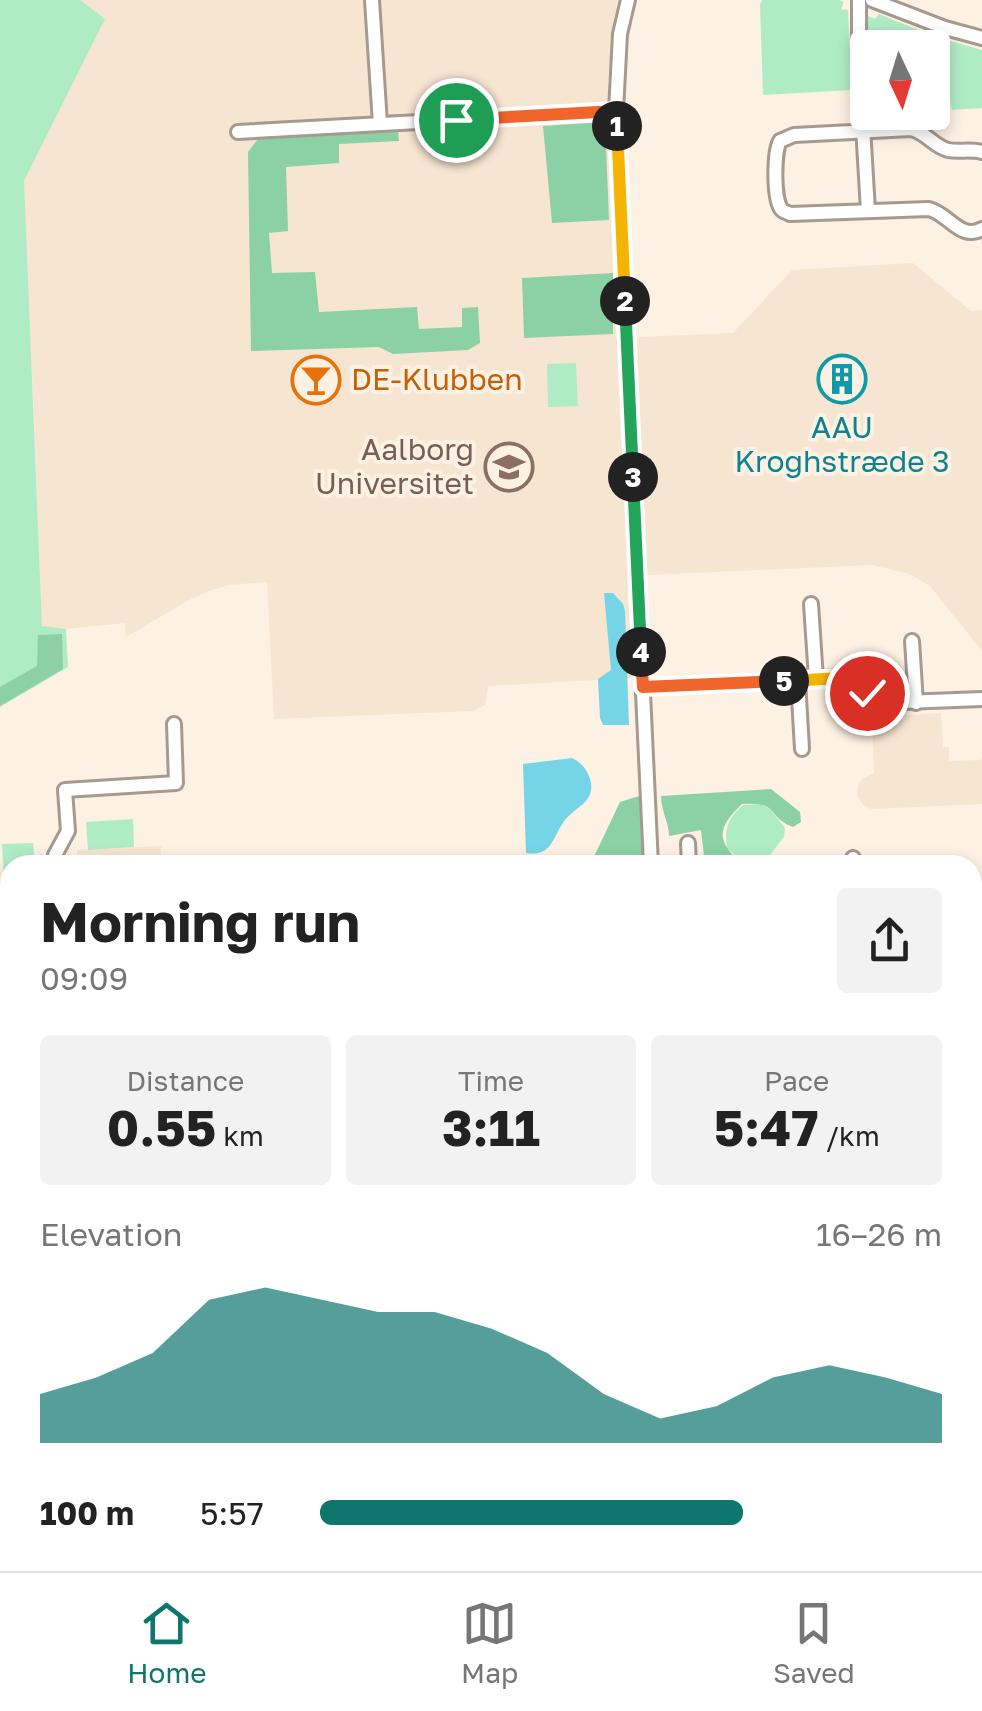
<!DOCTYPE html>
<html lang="en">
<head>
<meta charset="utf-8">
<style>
  body { margin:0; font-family:"Golos Text",sans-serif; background:#f2f2f2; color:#222; height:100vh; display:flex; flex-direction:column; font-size:38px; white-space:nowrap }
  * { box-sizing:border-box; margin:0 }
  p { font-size:32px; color:#767676 }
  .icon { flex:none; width:55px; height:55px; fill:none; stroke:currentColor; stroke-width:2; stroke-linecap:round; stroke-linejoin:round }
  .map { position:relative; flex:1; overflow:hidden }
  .side { position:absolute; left:0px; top:855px; width:982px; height:718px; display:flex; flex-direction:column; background:#fff; border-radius:30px 30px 0 0; box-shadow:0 5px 15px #0003 }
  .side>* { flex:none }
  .needle { width:65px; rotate:176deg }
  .buttons { position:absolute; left:850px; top:30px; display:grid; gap:20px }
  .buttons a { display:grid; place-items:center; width:100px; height:100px; border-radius:10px; background:#fff; box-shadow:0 5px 15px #0003; font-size:50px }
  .pin { position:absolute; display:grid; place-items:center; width:85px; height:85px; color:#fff; margin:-42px; border:5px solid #fff; border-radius:50%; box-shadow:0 2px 10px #0007 }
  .km { position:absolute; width:50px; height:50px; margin:-25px; border-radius:50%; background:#222; color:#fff; font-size:28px; line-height:50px; text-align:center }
  .round { display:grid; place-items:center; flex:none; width:105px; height:105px; border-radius:10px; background:#f2f2f2 }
  .headline { display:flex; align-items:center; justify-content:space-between; height:170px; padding:0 40px }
  h1 { font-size:55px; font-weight:700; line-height:75px }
  .figures { display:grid; grid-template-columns:repeat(3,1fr); gap:15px; height:170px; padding:10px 40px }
  .figures div { display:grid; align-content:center; border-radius:10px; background:#f2f2f2; text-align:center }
  .figures b { font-size:50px; font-weight:700 }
  .figures small { font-size:28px; font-weight:400 }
  .figures p { font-size:28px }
  .chart { height:280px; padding:20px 40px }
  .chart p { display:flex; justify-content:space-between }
  .chart svg { width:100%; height:180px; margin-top:10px; fill:#0f766e; opacity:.7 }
  ul { padding:0 40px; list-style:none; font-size:32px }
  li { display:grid; grid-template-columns:160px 120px 1fr; align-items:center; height:75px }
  li i { height:25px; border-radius:12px; background:#0f766e }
  .tab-bar { display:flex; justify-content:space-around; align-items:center; height:140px; border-top:2px solid #e0e0e0; background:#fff; font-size:28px; color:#767676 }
  .tab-bar a { display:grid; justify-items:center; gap:5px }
  .tab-bar .current { color:#0f766e }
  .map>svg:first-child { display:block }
  .built { fill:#f6e5d1 }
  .green { fill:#afecc5 }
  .forest { fill:#8cd1a6 }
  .water { fill:#75d5e6 }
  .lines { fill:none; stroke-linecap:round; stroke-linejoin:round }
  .stream { stroke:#75d5e6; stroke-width:4 }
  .minor-casing { stroke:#a59a8d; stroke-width:18 }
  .major-casing { stroke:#a59a8d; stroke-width:20 }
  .minor { stroke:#fff; stroke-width:12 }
  .major { stroke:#fff; stroke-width:15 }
  .split-1-casing { stroke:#fff; stroke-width:20 }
  .split-2-casing { stroke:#fff; stroke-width:20 }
  .split-3-casing { stroke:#fff; stroke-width:20 }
  .split-4-casing { stroke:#fff; stroke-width:20 }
  .split-5-casing { stroke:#fff; stroke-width:20 }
  .split-6-casing { stroke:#fff; stroke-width:20 }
  .split-1 { stroke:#f0652b; stroke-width:12 }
  .split-2 { stroke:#f5b400; stroke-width:12 }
  .split-3 { stroke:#22a559; stroke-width:12 }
  .split-4 { stroke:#22a559; stroke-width:12 }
  .split-5 { stroke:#f0652b; stroke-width:12 }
  .split-6 { stroke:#f5b400; stroke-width:12 }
  .labels { text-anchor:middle; stroke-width:8; stroke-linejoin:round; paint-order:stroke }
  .food-label { font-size:30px; fill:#c56008; stroke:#fdf1e3; text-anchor:start }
  .culture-label { font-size:30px; fill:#0d838f; stroke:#fdf1e3 }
  .education-label { font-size:30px; fill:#785e54; stroke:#fdf1e3; text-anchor:end }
</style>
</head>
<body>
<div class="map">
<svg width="982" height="1571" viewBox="0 0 982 1571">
  <rect width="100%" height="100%" fill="#fdf1e3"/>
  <!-- built -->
  <g class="built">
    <polygon points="0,0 621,0 614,27 608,79 613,273 616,338 733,333 792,270 913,263 971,311 982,310 982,651 930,586 910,574 872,565 627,576 633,678 488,686 485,705 473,711 274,719 267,582 229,585 209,591 191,599 126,637 125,623 66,629 42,627 32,370"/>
    <polygon points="941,713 943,747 949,747 949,761 981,760 982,758 982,804 871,809 863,805 857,795 858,785 862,779 874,773 872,722 904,720 906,715"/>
    <polygon points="161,846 161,865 77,865 77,850"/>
  </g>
  <!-- green -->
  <g class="green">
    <polygon points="0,0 80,0 105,19 24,181 42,626 66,629 68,667 0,707"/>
    <polygon points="762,0 839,0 844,2 841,9 848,10 852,90 763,95 760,5"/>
    <polygon points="861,13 875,19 879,14 933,36 982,50 982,108 952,110 947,87 933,88 932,48 868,48 867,90 864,91"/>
    <polygon points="576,363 578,406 548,407 547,364"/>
    <path d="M762,804l9,6 14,18 -1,9 -22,28h-16l-19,-17c-3,-20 1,-30 16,-43z"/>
    <polygon points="133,819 134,847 88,850 86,822"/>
    <polygon points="33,843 35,864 46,865 10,865 10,930 7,930 2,844"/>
    <polygon points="380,1562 381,1564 901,1563 865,1571 196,1571 196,1563"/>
  </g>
  <!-- forest -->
  <g class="forest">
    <polygon points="605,122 609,220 552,223 543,126"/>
    <polygon points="398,131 399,141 339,144 339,163 286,167 288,231 269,233 272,273 315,272 319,312 417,307 419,329 462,327 462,308 478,307 480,343 468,350 393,354 379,347 251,351 248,152 258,139"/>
    <polygon points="613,273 613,334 524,338 522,278"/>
    <polygon points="62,634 63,669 0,706 0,687 37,666 38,635"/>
    <path d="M771,789l29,23 1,10 -8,5c-27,-10 -13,-26 -51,-23 -26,25 -26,37 1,61h-38l-4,-35 -32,6c0,-14 -8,-25 -8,-40z"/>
    <polygon points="642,795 646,865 590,865 620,802"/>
    <polygon points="982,1297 982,1410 973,1410 973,1298"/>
  </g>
  <!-- water -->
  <g class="water">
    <polygon points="604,593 613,593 623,604 625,611 629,725 603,725 600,718 598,679 611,670"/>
    <path d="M572,758c16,7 28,32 11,46 -7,6 -12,9 -18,16 -13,17 -12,37 -39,33l-3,-89z"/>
  </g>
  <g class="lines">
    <!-- stream -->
    <polyline class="stream" points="692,1571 720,1562"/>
    <!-- minor casing -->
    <g class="minor-casing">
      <g id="minor">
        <polyline points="372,0 380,124"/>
        <polyline points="628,0 620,34 616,111 651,865"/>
        <polyline points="859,0 859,59 868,211"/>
        <polyline points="872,0 945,28 982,38"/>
        <polyline points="238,132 616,111"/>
        <path d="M982,152c-11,-3 -23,0 -34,-2 -15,-4 -22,-18 -37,-21l-117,6 -14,6c-6,11 -7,59 2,69 2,2 5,2 8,4l139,-5c20,5 31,32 53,20"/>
        <polyline points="811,604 816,679"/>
        <polyline points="912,641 916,703"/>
        <polyline points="798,680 802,749"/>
        <polyline points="643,687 844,677 852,680 878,703 982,699"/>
        <polyline points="688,843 689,865"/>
        <polyline points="853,858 854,865"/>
        <polyline points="56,865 55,855 68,831 65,790 176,783 174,724"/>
        <polyline points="972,918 982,917"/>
        <polyline points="0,939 10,945"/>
        <polyline points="0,1001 10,1000"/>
        <polyline points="0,1072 10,1071"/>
        <polyline points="0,1232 10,1231"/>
        <polyline points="972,1284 982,1283"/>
        <polyline points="0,1302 1,1326"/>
        <polyline points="0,1560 10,1560"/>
        <polyline points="55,1562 174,1565"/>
      </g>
    </g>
    <!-- major casing -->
    <g class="major-casing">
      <g id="major">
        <polyline points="972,1422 982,1422"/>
        <polyline points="972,1444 982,1443"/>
        <polyline points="0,1462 10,1461"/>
        <polyline points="0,1490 10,1490"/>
      </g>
    </g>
    <!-- minor -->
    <use href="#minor" class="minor"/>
    <!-- major -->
    <use href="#major" class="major"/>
  </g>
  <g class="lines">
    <!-- split-1 casing -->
    <g class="split-1-casing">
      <polyline id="split-1" points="456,120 616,111 617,126"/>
    </g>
    <!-- split-2 casing -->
    <g class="split-2-casing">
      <polyline id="split-2" points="617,126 625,301"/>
    </g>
    <!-- split-3 casing -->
    <g class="split-3-casing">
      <polyline id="split-3" points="625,301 633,477"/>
    </g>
    <!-- split-4 casing -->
    <g class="split-4-casing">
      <polyline id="split-4" points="633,477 641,652"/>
    </g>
    <!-- split-5 casing -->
    <g class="split-5-casing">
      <polyline id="split-5" points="641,652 643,687 784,681"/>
    </g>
    <!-- split-6 casing -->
    <g class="split-6-casing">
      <polyline id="split-6" points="784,681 844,678 852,680 867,693"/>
    </g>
    <!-- split-1 -->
    <use href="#split-1" class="split-1"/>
    <!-- split-2 -->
    <use href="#split-2" class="split-2"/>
    <!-- split-3 -->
    <use href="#split-3" class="split-3"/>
    <!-- split-4 -->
    <use href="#split-4" class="split-4"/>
    <!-- split-5 -->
    <use href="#split-5" class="split-5"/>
    <!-- split-6 -->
    <use href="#split-6" class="split-6"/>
  </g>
  <!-- icons -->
  <defs>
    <g id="building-ring" transform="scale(2.5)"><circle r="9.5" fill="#fdf1e3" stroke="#0f9aa8" stroke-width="1.5"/><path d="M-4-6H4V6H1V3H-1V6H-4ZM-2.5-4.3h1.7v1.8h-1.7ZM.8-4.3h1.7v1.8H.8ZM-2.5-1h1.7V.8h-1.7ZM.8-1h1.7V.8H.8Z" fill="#0f9aa8"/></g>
    <g id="bar-ring" transform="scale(2.5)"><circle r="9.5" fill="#fdf1e3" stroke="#e8710a" stroke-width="1.5"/><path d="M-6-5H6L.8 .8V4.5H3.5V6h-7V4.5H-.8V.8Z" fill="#e8710a"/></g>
    <g id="university-ring" transform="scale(2.5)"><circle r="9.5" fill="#fdf1e3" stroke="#8d6e63" stroke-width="1.5"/><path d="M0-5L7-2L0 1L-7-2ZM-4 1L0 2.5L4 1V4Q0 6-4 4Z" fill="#8d6e63"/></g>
  </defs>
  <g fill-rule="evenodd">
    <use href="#building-ring" x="842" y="379"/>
    <use href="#bar-ring" x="316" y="380"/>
    <use href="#university-ring" x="509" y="467"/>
  </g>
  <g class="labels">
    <!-- food labels -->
    <g class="food-label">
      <text x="351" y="390">DE-Klubben</text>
    </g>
    <!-- culture labels -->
    <g class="culture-label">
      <text x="842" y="438">AAU<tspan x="842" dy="34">Kroghstræde 3</tspan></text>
    </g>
    <!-- education labels -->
    <g class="education-label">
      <text x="474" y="460">Aalborg<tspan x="474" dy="34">Universitet</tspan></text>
    </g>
  </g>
</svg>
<div class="buttons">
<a><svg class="needle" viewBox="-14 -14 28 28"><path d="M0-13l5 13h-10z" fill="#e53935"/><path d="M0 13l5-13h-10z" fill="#767676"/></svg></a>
</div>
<div class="pin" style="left:456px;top:120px;background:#1e9e55"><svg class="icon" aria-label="arrive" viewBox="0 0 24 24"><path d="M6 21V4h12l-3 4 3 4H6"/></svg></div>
<div class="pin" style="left:867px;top:693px;background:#d93025"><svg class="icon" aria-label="check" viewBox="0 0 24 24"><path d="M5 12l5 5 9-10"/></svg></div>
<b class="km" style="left:617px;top:126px">1</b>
<b class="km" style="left:625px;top:301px">2</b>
<b class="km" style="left:633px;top:477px">3</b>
<b class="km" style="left:641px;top:652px">4</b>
<b class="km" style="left:784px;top:681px">5</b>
<section class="side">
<div class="headline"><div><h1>Morning run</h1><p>09:09</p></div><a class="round"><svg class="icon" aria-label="share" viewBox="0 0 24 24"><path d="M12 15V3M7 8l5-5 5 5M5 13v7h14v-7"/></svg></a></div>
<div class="figures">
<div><p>Distance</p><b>0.55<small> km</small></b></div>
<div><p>Time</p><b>3:11</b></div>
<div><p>Pace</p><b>5:47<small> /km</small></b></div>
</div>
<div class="chart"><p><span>Elevation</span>16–26 m</p>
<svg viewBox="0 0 160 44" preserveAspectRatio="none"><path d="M0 44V32L10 28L20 22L30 9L40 6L50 9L60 12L70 12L80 16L90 22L100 32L110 38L120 35L130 28L140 25L150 28L160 32V44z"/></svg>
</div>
<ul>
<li><b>100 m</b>5:57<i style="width:68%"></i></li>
</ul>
</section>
</div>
<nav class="tab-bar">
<a class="current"><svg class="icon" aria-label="home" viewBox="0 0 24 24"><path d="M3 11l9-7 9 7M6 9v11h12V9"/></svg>Home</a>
<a><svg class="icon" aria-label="map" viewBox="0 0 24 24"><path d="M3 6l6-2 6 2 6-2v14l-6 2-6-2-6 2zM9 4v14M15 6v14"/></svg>Map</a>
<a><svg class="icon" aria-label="saved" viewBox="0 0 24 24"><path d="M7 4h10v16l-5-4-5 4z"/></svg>Saved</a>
</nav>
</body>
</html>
